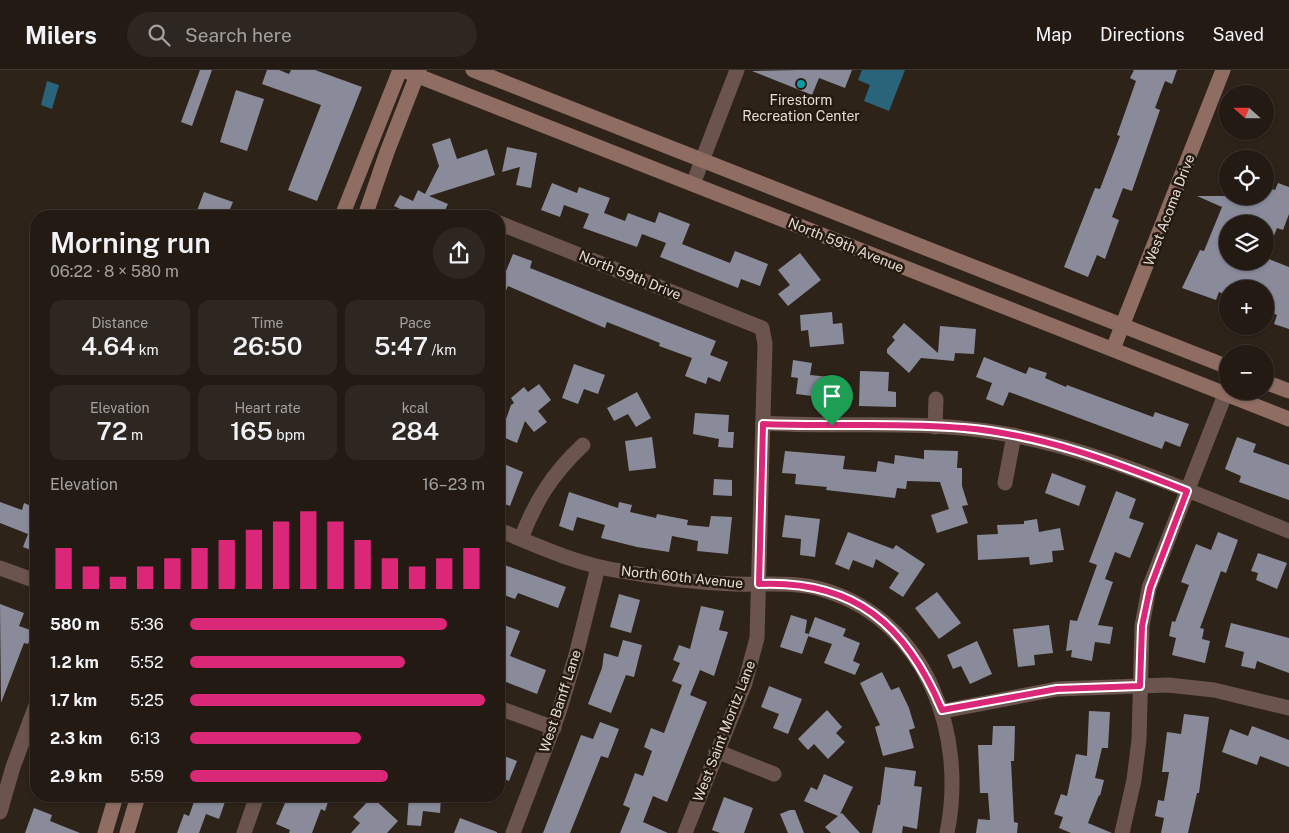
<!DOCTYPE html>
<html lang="en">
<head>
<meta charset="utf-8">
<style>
  body { margin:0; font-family:"Public Sans",sans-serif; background:#2e2721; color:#f1f3f6; height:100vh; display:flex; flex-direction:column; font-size:19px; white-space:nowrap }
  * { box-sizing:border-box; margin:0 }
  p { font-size:16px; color:#a2a1a0 }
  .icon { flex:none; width:28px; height:28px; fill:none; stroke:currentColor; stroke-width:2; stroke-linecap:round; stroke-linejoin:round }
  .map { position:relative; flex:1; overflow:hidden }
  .sheet { position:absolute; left:30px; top:140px; width:475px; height:592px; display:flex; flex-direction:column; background:#221a13; border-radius:20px; box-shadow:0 1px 4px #0004,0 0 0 1px #3f3833 }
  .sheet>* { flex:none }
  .needle { width:32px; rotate:291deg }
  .tools { position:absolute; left:1219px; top:15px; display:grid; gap:10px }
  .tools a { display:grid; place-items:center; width:55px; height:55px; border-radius:50%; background:#221a13; box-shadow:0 1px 4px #0004,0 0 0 1px #3f3833; font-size:25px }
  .pin { position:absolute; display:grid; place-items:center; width:42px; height:42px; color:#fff; margin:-51px -21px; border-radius:50% 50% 50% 0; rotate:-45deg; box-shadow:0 0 5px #0007 }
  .pin .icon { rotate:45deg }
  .round { display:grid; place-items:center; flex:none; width:52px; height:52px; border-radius:26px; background:#2e2721 }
  .head { display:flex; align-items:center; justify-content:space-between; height:85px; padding:0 20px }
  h1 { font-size:28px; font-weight:600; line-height:38px }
  .stats { display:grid; grid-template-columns:repeat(3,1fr); gap:8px; height:85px; padding:5px 20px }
  .stats div { display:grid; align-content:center; border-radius:12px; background:#2e2721; text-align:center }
  .stats b { font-size:25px; font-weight:600 }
  .stats small { font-size:14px; font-weight:400 }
  .stats p { font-size:14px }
  .chart { height:140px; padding:10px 20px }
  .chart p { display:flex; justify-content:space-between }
  .chart svg { width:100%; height:90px; margin-top:5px; stroke:#db2777; stroke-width:6 }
  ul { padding:0 20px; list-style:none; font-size:16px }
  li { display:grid; grid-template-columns:80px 60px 1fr; align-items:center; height:38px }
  li i { height:12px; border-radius:6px; background:#db2777 }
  header { display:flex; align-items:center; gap:30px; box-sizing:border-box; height:70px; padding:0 25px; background:#221a13; border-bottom:1px solid #3f3833 }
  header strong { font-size:24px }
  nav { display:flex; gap:28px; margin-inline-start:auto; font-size:18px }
  .search { width:350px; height:45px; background:#2e2721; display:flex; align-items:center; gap:12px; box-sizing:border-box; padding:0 18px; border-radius:28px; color:#a2a1a0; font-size:19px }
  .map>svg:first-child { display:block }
  .water { fill:#2a647b }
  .building { fill:#898b9b }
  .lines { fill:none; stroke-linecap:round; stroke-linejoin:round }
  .street { stroke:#6a544d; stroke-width:15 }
  .secondary { stroke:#906d63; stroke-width:15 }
  .route-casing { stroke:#fff; stroke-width:10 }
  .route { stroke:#db2777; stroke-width:6 }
  .culture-dot { fill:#0f9aa8; stroke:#241a0f; stroke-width:2 }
  .labels { text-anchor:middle; stroke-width:5; stroke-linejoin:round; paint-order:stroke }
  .poi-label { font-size:14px; fill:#e4dcd5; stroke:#241a0f }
  .street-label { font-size:14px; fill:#e4dcd5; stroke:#241a0f }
</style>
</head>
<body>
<header>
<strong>Milers</strong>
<div class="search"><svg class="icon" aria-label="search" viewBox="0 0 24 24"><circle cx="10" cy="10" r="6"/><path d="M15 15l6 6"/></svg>Search here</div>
<nav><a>Map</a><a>Directions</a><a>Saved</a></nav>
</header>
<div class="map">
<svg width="1289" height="763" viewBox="0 0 1289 763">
  <rect width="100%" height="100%" fill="#2e2319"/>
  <!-- water -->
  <g class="water">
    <polygon points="862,0 905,0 889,41 864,31 870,15 858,10"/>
    <polygon points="47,11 59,15 52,39 41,35"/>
  </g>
  <!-- building -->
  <g class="building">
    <polygon points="200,0 212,0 192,56 181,52"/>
    <polygon points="267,0 279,0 289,4 291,0 315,0 362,17 317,131 288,120 321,35 262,14"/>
    <polygon points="800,0 852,0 845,18 819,8 812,25 752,1"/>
    <polygon points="1134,0 1177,0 1172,14 1165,11 1155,38 1160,40 1132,121 1123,118 1112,147 1119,150 1105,189 1097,185 1088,207 1064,197 1095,118 1100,119 1120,66 1117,65 1136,11 1130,8"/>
    <polygon points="236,20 264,29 247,81 220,72"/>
    <polygon points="450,68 457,89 487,79 495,105 429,126 448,134 442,146 415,146 394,136 400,125 413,131 418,120 425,124 439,96 432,74"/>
    <polygon points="507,77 537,83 531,118 516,115 520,97 502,102"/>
    <polygon points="552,113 577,123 579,117 610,128 604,143 625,151 628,143 655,153 659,142 690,154 682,174 730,193 735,181 768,194 760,216 741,209 738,218 660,187 666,173 642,164 637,177 583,158 589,144 564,135 560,147 541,140"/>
    <polygon points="1278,113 1289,117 1289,144 1283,160 1277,158 1266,186 1265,154 1228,154 1228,191 1268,191 1269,189 1289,197 1289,259 1274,254 1277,245 1265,240 1265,219 1228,219 1228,226 1219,222 1216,230 1182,218 1200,180 1204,181 1222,137 1197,126 1265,126 1265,117 1275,120"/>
    <polygon points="204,122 233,132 227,146 195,146"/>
    <polygon points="800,183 821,210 788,236 778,224 790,215 778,200"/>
    <polygon points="513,184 532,191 530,198 716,271 710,285 728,292 720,312 708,307 706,314 685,306 692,288 659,276 660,273 607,252 605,258 508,216 499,237 499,198 506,201"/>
    <polygon points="832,242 833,254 842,253 844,274 810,277 808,260 801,261 800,245"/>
    <polygon points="904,253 938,283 940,256 976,259 974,284 955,283 954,291 921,288 909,303 887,283 887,279 895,270 892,267"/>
    <polygon points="984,287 1026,304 1029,297 1047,303 1045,308 1066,317 1067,315 1153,347 1155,342 1189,354 1180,377 1165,371 1162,379 1009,322 1003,336 986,329 992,313 976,307"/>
    <polygon points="793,290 812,293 810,305 830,307 828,328 796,324 798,308 791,307"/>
    <polygon points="574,294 605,305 598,324 584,319 578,334 562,328"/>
    <polygon points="860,301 889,302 888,321 896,322 896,337 859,336"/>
    <polygon points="539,314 551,330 538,341 547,352 534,362 525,351 517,373 500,366 511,335 514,333 511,328 524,317 528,322"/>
    <polygon points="637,322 651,348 636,357 628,344 614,351 607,338"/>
    <polygon points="695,343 729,345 728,362 734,362 733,378 718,377 719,369 693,364"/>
    <polygon points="652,367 656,398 629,401 625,371"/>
    <polygon points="1237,367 1256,374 1253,382 1289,395 1289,430 1239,412 1241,406 1225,399"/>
    <polygon points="924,380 958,381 957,398 962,398 962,416 968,435 962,436 968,453 937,463 931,445 949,439 940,412 907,411 906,419 897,418 895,428 826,420 827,417 795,414 796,404 782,403 785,381 845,386 843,399 876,402 878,391 894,394 895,385 924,389"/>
    <polygon points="499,392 523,402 510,436 499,432"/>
    <polygon points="1052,403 1086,416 1079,436 1045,423"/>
    <polygon points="714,409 732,410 732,426 713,425"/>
    <polygon points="1116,421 1136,429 1129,448 1144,453 1130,488 1115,482 1105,509 1113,512 1098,555 1113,557 1110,574 1095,572 1092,591 1071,587 1072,580 1066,581 1070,550 1077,551 1097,495 1089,492"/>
    <polygon points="569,422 618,438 619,432 632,435 630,442 656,448 657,444 688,450 687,455 709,457 711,446 732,447 728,484 697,481 698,471 672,466 669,482 637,477 601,468 605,455 577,447 573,461 559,456"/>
    <polygon points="0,432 22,440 24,433 36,438 36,482 23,477 28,464 0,453"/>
    <polygon points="785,445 820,449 815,487 800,485 801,469 782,467"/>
    <polygon points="1037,449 1039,462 1060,458 1064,480 1052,481 1053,492 1030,495 1029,487 978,490 977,465 998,464 997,455 1024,454 1024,451"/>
    <polygon points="848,462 893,479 896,475 925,494 903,527 889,518 899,503 876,489 873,498 853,490 849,500 835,494"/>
    <polygon points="1218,462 1238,470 1226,503 1221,501 1200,558 1204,559 1202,569 1210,571 1205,593 1172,585 1176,568 1169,566 1172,551 1175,552 1189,515 1181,512 1196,474 1211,480"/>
    <polygon points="1258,483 1287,493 1277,519 1256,510 1258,503 1251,501"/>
    <polygon points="499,493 566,517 558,538 518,523 515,529 499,523"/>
    <polygon points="937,522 961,553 939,569 915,538"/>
    <polygon points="619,524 640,530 631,563 610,557"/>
    <polygon points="0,534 24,543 19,556 33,561 28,574 24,573 1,633"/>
    <polygon points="701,536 724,541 719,560 728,562 714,606 700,600 690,625 707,632 667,732 653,726 643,752 668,763 620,763 630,738 623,735 635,703 643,706 652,681 644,677 651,658 664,663 682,615 672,611 680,593 673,590 679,575 690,579"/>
    <polygon points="791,545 807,550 805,563 809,564 802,584 780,577"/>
    <polygon points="815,547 846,559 843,566 860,573 853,591 860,594 855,605 824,593 832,574 808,566"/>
    <polygon points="499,553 520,561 510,586 546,600 537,624 501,610 499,614"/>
    <polygon points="1231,553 1289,568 1289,603 1257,591 1255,599 1241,596 1244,582 1225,577"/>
    <polygon points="1049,555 1053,583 1034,585 1035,595 1018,597 1013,559"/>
    <polygon points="623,570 642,575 634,607 626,605 611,643 588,634 602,598 604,583 618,587"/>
    <polygon points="977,571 992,604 970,614 961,596 953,599 947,585"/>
    <polygon points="882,602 891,620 899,617 909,638 915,658 909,660 914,678 883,686 875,657 880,655 860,613"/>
    <polygon points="769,616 802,629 788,664 773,658 779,644 761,637"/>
    <polygon points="827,640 842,657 836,663 845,672 828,689 814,674 808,680 798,669"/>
    <polygon points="1089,641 1110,642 1108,678 1102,678 1095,708 1104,710 1100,726 1099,725 1088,753 1112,763 1071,763 1059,758 1063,747 1054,744 1061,724 1067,726 1076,684 1087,686"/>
    <polygon points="1184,644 1209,647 1199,723 1197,723 1188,763 1161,763 1164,748 1155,746 1158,730 1164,731 1169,702 1162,702 1167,662 1181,664"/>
    <polygon points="600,652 619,659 608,688 601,686 570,763 543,763 581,665 593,669"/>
    <polygon points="993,656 1015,656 1014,691 1011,691 1014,752 1018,753 1017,763 976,763 978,749 990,750 988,723 980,723 978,675 992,675"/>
    <polygon points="1252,656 1289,670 1289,697 1260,686 1257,695 1222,682 1230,659 1248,666"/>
    <polygon points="499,684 517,691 509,711 499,707"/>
    <polygon points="885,697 916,701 914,716 922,717 917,759 903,756 902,763 872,763 878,735 880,735"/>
    <polygon points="824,704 853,717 840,744 842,743 860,763 831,763 825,757 838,746 804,731 811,717 817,720"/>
    <polygon points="196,726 227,726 219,749 206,744 199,763 177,763 184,744 189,746"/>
    <polygon points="288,726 330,726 325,741 321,739 312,763 289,763 290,760 276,754"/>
    <polygon points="409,726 441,726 440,743 423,741 421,756 407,755"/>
    <polygon points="372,727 398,751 387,763 351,763 360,753 353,747"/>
    <polygon points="724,727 753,738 744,763 720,763 712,760"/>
    <polygon points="34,738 52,745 50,751 80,763 25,763"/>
    <polygon points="790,740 795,740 804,763 788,763 780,744"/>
    <polygon points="460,748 497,762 497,763 454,763"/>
  </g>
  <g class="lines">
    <!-- street -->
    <g class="street">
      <polyline points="693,114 737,0"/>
      <polyline points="499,153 762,258 765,274 757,568 745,613 685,763"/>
      <path d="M763,353c74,5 150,-3 224,8 105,15 203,61 302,100"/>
      <polyline points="935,357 936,329"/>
      <polyline points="1005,413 1014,365"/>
      <path d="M499,460c39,16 79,35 122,41 37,7 75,12 113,13 30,1 61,-3 90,6 103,31 143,145 123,243"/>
      <path d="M521,469c14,-38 32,-66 62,-94"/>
      <polyline points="0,498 36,511"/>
      <polyline points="499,638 554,658"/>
      <polyline points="943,641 1057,619 1168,615 1214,620 1289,638"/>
      <polyline points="716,681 774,704"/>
      <polyline points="0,742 13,697 36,635"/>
      <polyline points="244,763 257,726"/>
      <polyline points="513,763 558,645 576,585 598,497"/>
      <polyline points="1122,763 1134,710 1139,670 1142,556 1149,518 1228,317"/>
    </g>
    <!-- secondary -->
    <g class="secondary">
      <polyline points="403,0 1289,349"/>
      <polyline points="473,0 1228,297"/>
      <polyline points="342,146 400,0"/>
      <polyline points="365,146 387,82 419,0"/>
      <polyline points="1113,279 1223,0"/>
      <polyline points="1265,312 1289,321"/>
      <polyline points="105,763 116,726"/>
      <polyline points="127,763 138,726"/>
    </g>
  </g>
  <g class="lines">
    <!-- route casing -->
    <g class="route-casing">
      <path id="route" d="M763,354c67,3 135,-2 201,4 79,7 150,34 223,63l-37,97 -8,38 -2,60 -83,3 -115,21c-36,-85 -87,-130 -183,-126z"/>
    </g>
    <!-- route -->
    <use href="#route" class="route"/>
  </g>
  <!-- markers -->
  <circle class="culture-dot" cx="801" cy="14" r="5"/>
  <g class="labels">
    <!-- poi labels -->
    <g class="poi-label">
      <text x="801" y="35">Firestorm<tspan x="801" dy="16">Recreation Center</tspan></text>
    </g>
    <!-- street labels -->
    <g class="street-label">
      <text transform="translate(1169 140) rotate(-69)" y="5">West Acoma Drive</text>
      <text transform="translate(846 175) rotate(22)" y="5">North 59th Avenue</text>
      <text transform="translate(630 205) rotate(22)" y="5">North 59th Drive</text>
      <text transform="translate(682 507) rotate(6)" y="5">North 60th Avenue</text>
      <text transform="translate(560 631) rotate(-72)" y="5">West Banff Lane</text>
      <text transform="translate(724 661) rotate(-69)" y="5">West Saint Moritz Lane</text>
    </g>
  </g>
</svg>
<div class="tools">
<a><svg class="needle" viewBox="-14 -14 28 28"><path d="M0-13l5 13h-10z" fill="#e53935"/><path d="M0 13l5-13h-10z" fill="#a2a1a0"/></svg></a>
<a><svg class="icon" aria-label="locate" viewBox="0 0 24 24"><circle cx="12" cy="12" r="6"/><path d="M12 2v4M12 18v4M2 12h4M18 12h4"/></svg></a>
<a><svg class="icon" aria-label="layers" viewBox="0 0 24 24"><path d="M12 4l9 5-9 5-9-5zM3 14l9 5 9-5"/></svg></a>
<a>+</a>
<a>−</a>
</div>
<div class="pin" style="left:832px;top:356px;background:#1e9e55"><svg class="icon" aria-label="arrive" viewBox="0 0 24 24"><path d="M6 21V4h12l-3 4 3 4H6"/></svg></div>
<section class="sheet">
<div class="head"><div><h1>Morning run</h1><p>06:22 · 8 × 580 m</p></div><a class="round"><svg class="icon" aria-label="share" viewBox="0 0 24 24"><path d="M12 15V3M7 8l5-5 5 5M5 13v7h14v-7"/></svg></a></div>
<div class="stats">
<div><p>Distance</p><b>4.64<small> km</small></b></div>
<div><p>Time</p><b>26:50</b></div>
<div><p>Pace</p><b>5:47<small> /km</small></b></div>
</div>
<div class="stats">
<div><p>Elevation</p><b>72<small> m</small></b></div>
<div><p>Heart rate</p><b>165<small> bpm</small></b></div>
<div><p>kcal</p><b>284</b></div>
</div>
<div class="chart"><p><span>Elevation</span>16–23 m</p>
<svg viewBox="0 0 160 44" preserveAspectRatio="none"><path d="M5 44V24M15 44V33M25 44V38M35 44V33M45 44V29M55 44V24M65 44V20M75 44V15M85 44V11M95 44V6M105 44V11M115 44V20M125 44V29M135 44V33M145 44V29M155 44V24"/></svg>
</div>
<ul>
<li><b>580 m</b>5:36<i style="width:87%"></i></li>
<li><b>1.2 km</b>5:52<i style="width:73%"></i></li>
<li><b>1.7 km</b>5:25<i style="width:100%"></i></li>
<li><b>2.3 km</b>6:13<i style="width:58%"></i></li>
<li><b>2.9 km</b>5:59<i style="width:67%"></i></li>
</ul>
</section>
</div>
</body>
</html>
